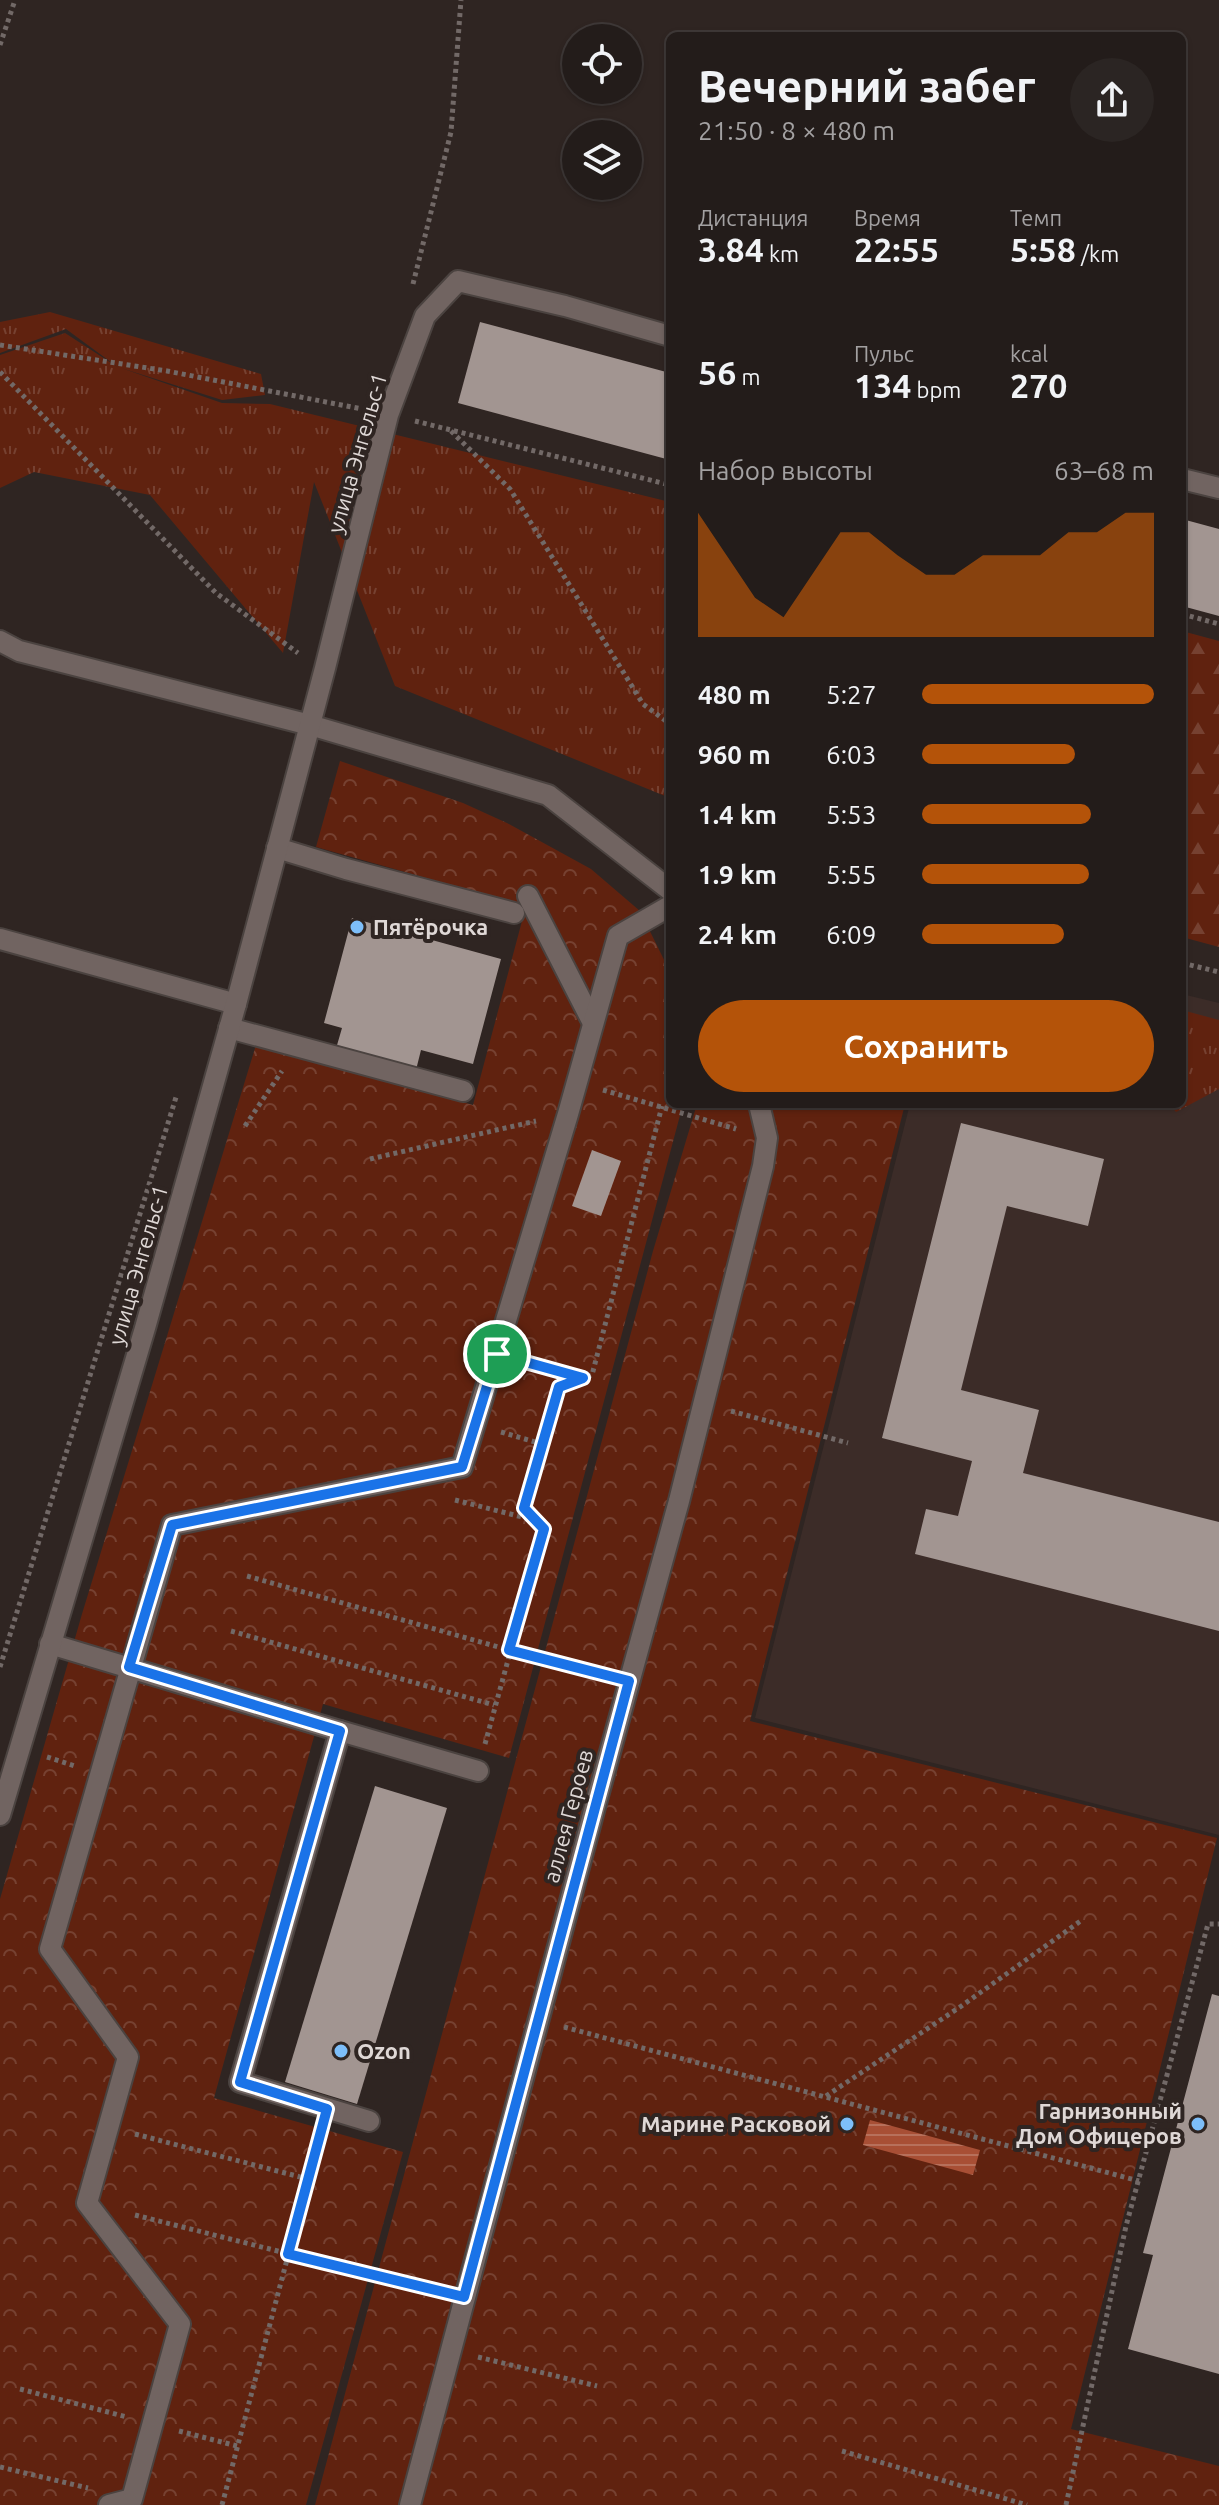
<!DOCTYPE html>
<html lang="ru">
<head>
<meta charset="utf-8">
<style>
  body { margin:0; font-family:Ubuntu,sans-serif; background:#2b2523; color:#f1f3f6; height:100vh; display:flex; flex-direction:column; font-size:30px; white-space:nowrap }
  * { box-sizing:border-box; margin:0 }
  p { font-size:26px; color:#a3a1a2 }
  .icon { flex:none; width:44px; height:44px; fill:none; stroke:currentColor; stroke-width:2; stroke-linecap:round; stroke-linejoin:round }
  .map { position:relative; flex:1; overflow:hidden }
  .drawer { position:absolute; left:666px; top:32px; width:520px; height:1076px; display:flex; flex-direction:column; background:#231c1a; border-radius:12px; box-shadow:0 2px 6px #0004,0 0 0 2px #403a39 }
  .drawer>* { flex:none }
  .fabs { position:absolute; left:562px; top:24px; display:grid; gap:16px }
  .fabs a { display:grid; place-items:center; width:80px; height:80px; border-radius:50%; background:#231c1a; box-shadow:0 2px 6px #0004,0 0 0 2px #403a39; font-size:40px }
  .pin { position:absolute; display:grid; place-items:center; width:68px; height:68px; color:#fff; margin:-34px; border:4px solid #fff; border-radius:50%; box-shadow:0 2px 8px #0007 }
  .round { display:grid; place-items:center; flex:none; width:84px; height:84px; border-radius:42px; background:#2b2523 }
  .head { display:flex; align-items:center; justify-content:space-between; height:136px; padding:0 32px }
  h1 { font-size:44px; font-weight:700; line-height:60px }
  .figures { display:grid; grid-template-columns:repeat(3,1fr); gap:12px; height:136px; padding:8px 32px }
  .figures div { display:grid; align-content:center }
  .figures b { font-size:34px; font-weight:700 }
  .figures small { font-size:22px; font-weight:400 }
  .figures p { font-size:22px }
  .chart { height:224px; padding:16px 32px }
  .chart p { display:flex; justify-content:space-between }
  .chart svg { width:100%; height:144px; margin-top:8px; fill:#b45309; opacity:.7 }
  .primary-button { display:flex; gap:16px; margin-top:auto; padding:16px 32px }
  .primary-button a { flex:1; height:92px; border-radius:48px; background:#b45309; color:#fff; font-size:32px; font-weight:700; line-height:92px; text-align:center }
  ul { padding:0 32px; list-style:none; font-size:26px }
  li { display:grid; grid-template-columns:128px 96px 1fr; align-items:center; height:60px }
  li i { height:20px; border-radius:10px; background:#b45309 }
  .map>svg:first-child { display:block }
  .built { fill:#3c2c28 }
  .grass { fill:url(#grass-tufts) }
  .forest { fill:url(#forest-firs) }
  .park { fill:url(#park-crowns) }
  .water { fill:url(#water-rules) }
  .building { fill:#a29591 }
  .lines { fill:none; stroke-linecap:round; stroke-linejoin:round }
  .service-casing { stroke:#4b4340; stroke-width:24 }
  .pedestrian-casing { stroke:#4b4340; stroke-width:24 }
  .minor-casing { stroke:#4b4340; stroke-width:24 }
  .path { stroke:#726967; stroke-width:5; stroke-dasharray:4 4; stroke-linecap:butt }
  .service { stroke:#716461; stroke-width:20 }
  .pedestrian { stroke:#716461; stroke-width:20 }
  .minor { stroke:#716461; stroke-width:20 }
  .route-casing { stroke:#fff; stroke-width:16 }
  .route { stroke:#1a73e8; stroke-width:10 }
  .poi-dot { fill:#7dbef9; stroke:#2f2522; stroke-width:3 }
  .labels { text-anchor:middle; stroke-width:8; stroke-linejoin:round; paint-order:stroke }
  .street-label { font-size:22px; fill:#dfd8d6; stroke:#2f2522 }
  .poi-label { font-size:22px; font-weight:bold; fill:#dfd8d6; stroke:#2f2522; text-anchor:start }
</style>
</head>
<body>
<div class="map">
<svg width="1219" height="2505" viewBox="0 0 1219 2505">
  <defs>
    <pattern id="grass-tufts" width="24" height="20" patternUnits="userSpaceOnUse" patternTransform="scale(2)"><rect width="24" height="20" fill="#60220f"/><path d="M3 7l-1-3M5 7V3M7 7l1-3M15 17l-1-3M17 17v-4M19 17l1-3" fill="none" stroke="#764131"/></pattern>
    <pattern id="forest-firs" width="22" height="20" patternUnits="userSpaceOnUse" patternTransform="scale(2)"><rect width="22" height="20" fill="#60220f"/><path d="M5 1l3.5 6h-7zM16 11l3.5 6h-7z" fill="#764131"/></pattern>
    <pattern id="park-crowns" width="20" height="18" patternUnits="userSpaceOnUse" patternTransform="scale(2)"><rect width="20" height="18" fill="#60220f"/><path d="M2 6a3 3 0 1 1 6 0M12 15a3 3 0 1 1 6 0" fill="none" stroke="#764131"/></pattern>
    <pattern id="water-rules" width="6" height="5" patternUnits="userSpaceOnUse" patternTransform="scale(2)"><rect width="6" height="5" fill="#a84f35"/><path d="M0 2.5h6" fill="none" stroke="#b7705b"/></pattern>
  </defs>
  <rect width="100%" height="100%" fill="#2f2522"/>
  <!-- built -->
  <polygon class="built" points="1182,994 1219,1003 1219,1835 755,1718 910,1104 1182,1104"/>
  <!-- grass -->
  <g class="grass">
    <polygon points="50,312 261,374 265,395 222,400 121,368 222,403 270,404 670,502 670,798 395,686 314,482 283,653 150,495 34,472 0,488 0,355 65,333 119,368 66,329 0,353 0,322"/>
    <polygon points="1182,1010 1219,1020 1219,1089 1176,1112 1169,1104 1182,1104"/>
  </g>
  <!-- forest -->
  <polygon class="forest" points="1182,631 1219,641 1219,947 1182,937"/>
  <!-- park -->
  <g class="park">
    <polygon points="340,761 463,803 507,823 591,869 640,911 670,972 670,1104 683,1104 509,1758 323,1704 214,2098 403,2152 306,2505 0,2505 0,1899 82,1614 256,1045 473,1105 526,906 316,847"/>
    <polygon points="697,1104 905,1104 750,1721 1217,1838 1071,2429 1219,2466 1219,2505 315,2505 653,1251"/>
  </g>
  <!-- water -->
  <polygon class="water" points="870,2120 980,2150 973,2175 863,2145"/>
  <!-- building -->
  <g class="building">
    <polygon points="480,322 670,373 670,460 458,403"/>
    <polygon points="1182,519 1219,529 1219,616 1182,606"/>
    <polygon points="352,918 501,959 473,1064 421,1050 415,1074 335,1052 342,1028 324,1023"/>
    <polygon points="961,1123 1104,1159 1088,1226 1007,1206 961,1390 1039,1410 1023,1473 1219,1522 1219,1631 915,1554 926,1509 958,1516 972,1461 882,1438"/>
    <polygon points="592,1150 621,1161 601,1216 572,1206"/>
    <polygon points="375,1786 447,1808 357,2104 285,2082"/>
    <polygon points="1212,1994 1219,1996 1219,2374 1128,2349 1153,2255 1143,2253"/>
  </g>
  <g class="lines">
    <!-- service casing -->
    <g class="service-casing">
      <g id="service">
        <polyline points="277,848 346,869 514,913"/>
        <polyline points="0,939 236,1004"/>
        <polyline points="229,1028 463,1091"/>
        <polyline points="50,1644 340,1731 240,2082 369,2121"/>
        <polyline points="340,1731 478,1771"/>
      </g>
    </g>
    <!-- pedestrian casing -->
    <g class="pedestrian-casing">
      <g id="pedestrian">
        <polyline points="310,725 548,795 670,890"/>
        <polyline points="528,896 593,1023"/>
        <polyline points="109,2505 132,2499 180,2324 87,2203 128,2057 50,1949 172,1525 462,1467 568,1114 618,936 670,906"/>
        <polyline points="410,2505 596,1803 679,1501 763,1166 767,1138 759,1104"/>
      </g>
    </g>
    <!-- minor casing -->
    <g class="minor-casing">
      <g id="minor">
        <polyline points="1182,479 1219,488"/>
        <polyline points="0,641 19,651 310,725"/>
        <polyline points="0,1815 145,1328 236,1004 325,668 388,415 425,316 458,281 565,306 670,336"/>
      </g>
    </g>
    <!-- path -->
    <g class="path">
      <polyline points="0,45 15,0"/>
      <polyline points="413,284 451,132 461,0"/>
      <polyline points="0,345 167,371 362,409"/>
      <polyline points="0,372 216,593 298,653"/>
      <polyline points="415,421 670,485"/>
      <polyline points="451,431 510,489 643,704 670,724"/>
      <polyline points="1182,614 1219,624"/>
      <polyline points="1182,963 1219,972"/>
      <polyline points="603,1090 736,1129"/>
      <polyline points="245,1126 282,1071"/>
      <polyline points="370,1159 536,1121"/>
      <polyline points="522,1361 582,1378"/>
      <polyline points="731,1411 848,1443"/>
      <polyline points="501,1432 542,1444"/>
      <polyline points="455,1500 534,1520"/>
      <polyline points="247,1576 509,1650 601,1674"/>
      <polyline points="231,1631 494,1705"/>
      <polyline points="0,1667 177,1094"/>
      <polyline points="485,1744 544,1529 524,1508 559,1387 592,1375 662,1106"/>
      <polyline points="47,1757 75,1766"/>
      <polyline points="564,2027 1139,2181"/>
      <polyline points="826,2096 960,2007 1082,1920"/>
      <polyline points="135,2134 308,2179"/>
      <polyline points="135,2215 436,2291"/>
      <polyline points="478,2357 597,2386"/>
      <polyline points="20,2389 127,2417"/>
      <polyline points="179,2431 237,2446"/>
      <polyline points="842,2451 1027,2505"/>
      <polyline points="0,2467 88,2488"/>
      <polyline points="222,2505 320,2135"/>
      <polyline points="1066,2505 1126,2226 1208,1924 1219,1924"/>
    </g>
    <!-- service -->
    <use href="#service" class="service"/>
    <!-- pedestrian -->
    <use href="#pedestrian" class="pedestrian"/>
    <!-- minor -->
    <use href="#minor" class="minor"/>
  </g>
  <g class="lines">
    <!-- route casing -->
    <g class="route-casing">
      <polygon id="route" points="497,1354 583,1378 559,1387 524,1508 544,1529 509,1650 629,1681 464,2297 288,2254 327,2109 240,2082 340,1731 129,1667 172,1525 462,1467"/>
    </g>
    <!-- route -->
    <use href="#route" class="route"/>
  </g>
  <!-- markers -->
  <g class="poi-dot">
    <circle cx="357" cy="927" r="8"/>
    <circle cx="341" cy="2051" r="8"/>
    <circle cx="847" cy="2124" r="8"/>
    <circle cx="1198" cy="2124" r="8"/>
  </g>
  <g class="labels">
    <!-- street labels -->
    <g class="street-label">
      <text transform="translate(357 453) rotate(-74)" y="8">улица Энгельс-1</text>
      <text transform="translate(138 1265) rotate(-74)" y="8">улица Энгельс-1</text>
      <text transform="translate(568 1816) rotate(-75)" y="8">аллея Героев</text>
    </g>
    <!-- poi labels -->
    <g class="poi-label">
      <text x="373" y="935">Пятёрочка</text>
      <text x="357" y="2059">Ozon</text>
      <text x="1182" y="2119" text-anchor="end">Гарнизонный<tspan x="1182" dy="25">Дом Офицеров</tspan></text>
      <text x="831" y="2132" text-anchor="end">Марине Расковой</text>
    </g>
  </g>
</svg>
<div class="fabs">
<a><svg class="icon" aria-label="locate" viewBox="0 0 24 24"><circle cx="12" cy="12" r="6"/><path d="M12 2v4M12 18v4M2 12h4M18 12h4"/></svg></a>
<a><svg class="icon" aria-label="layers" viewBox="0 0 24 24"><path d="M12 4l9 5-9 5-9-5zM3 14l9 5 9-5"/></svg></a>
</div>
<div class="pin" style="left:497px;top:1354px;background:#1e9e55"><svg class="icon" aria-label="arrive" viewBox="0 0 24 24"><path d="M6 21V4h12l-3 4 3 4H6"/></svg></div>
<section class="drawer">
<div class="head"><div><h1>Вечерний забег</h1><p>21:50 · 8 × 480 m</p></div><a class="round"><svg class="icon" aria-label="share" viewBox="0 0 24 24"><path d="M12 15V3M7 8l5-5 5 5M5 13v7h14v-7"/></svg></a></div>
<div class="figures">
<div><p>Дистанция</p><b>3.84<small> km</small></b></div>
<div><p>Время</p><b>22:55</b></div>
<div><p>Темп</p><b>5:58<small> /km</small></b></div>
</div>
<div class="figures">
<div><b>56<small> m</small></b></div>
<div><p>Пульс</p><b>134<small> bpm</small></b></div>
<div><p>kcal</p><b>270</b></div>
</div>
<div class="chart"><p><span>Набор высоты</span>63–68 m</p>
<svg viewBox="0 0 160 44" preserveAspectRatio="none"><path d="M0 44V6L10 19L20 32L30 38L40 25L50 12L60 12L70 19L80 25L90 25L100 19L110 19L120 19L130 12L140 12L150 6L160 6V44z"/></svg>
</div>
<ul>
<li><b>480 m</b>5:27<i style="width:100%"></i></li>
<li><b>960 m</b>6:03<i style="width:66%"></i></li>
<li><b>1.4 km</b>5:53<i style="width:73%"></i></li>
<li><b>1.9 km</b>5:55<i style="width:72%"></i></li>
<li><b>2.4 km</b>6:09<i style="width:61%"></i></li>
</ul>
<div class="primary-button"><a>Сохранить</a></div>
</section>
</div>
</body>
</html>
